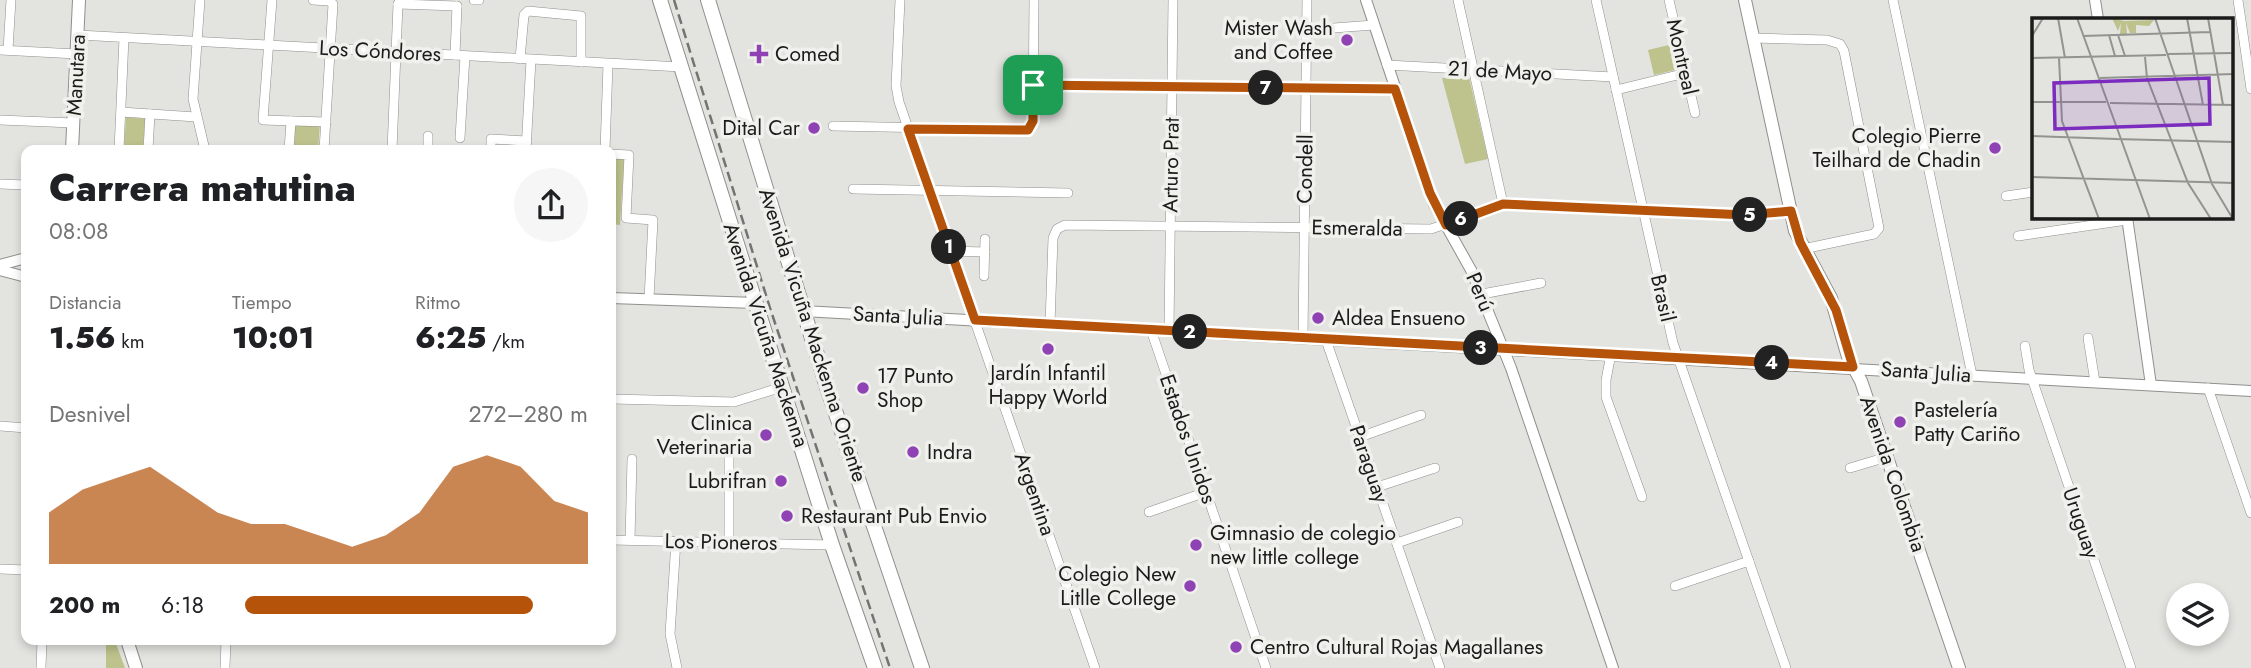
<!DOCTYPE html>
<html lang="es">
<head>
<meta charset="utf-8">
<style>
  body { margin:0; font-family:Jost,sans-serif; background:#f6f6f6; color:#202124; height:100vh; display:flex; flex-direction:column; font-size:26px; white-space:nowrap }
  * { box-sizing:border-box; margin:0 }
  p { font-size:23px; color:#757577 }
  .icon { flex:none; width:38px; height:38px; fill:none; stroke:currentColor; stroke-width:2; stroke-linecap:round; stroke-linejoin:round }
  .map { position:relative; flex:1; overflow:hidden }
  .side { position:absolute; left:21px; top:145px; width:595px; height:500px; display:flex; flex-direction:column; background:#fff; border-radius:14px; box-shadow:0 4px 10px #0003 }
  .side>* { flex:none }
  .controls { position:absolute; left:2166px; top:583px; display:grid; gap:14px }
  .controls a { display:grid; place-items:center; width:63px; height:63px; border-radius:50%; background:#fff; box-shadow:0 4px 10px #0003; font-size:35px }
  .pin { position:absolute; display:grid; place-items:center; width:60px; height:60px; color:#fff; margin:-30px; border-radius:14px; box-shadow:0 4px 10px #0006 }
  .km { position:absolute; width:35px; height:35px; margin:-18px; border-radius:50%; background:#222; color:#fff; font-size:19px; line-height:35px; text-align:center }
  .round { display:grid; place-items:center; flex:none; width:74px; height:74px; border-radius:37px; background:#f6f6f6 }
  .overview { display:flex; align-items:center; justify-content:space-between; height:119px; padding:0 28px }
  h1 { font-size:38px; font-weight:800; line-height:52px }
  .figures { display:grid; grid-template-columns:repeat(3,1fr); gap:10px; height:119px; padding:7px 28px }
  .figures div { display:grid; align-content:center }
  .figures b { font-size:30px; font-weight:800 }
  .figures small { font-size:19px; font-weight:400 }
  .figures p { font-size:19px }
  .chart { height:196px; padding:14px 28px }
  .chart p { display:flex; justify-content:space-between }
  .chart svg { width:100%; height:126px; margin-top:7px; fill:#b45309; opacity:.7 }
  ul { padding:0 28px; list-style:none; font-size:23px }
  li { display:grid; grid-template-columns:112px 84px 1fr; align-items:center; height:52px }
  li i { height:18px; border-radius:9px; background:#b45309 }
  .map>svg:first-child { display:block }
  .green { fill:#bec28c }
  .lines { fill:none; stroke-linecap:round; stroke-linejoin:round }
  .minor-casing { stroke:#8f908c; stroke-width:10 }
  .tertiary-casing { stroke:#8f908c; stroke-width:12 }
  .secondary-casing { stroke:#8f908c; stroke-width:14 }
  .primary-casing { stroke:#8f908c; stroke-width:16 }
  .minor { stroke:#fff; stroke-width:9 }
  .tertiary { stroke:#fff; stroke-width:10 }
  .secondary { stroke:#fff; stroke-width:12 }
  .primary { stroke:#fff; stroke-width:14 }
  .rail { stroke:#737471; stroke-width:2.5; stroke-dasharray:10 5; stroke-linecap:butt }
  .route-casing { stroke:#fff; stroke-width:14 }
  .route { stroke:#b45309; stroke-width:9 }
  .poi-dot { fill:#8f42b3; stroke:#f0f1ec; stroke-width:2.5 }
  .labels { text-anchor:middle; stroke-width:7; stroke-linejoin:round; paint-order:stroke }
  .poi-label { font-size:21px; fill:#1b1b1a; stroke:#f0f1ec; text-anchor:start }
  .street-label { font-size:21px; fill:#1b1b1a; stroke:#f0f1ec }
  .inset-road { fill:none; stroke:#939490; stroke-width:2 }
  .view { fill:#7b2cbf; fill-opacity:0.15; stroke:#7b2cbf; stroke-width:3.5 }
  .inset-edge { fill:none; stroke:#1b1b1a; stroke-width:3.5 }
</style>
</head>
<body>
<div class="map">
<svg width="2251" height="668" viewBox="0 0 2251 668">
  <rect width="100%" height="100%" fill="#e3e4df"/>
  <!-- green -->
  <g class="green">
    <polygon points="1673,44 1679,69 1654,75 1648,50"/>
    <polygon points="1469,77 1488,159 1465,164 1442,78"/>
    <polygon points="126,117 145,119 143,150 124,150"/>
    <polygon points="295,123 320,124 318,150 294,150"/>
    <polygon points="611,158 624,159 620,225 611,224"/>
    <polygon points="52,640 115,641 125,668 106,668 106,644"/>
  </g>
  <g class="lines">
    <!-- minor casing -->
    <g class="minor-casing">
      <g id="minor">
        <polyline points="200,0 193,99 205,150"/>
        <polyline points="272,0 263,120 326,122"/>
        <polyline points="313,0 329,1 333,4 324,150"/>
        <polyline points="474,0 479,0"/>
        <polyline points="900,0 896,86 899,102 1095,668"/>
        <polyline points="1458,0 1503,204"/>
        <polyline points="1596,0 1673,343 1786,668"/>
        <polyline points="1669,0 1695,113"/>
        <polyline points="1893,0 1972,375"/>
        <polyline points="2238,0 2251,89"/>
        <polyline points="398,4 457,6"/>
        <polyline points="1307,30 1374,25"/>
        <polyline points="78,35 682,67"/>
        <polyline points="1753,38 1827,40 1840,44 1844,51 1879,228 1874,234 1803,249"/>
        <polyline points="0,50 77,54"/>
        <polyline points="8,50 11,0"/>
        <polyline points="455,55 457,6"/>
        <polyline points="520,59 524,15 528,11 581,16 581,62"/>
        <polyline points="1387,65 1613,77"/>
        <polyline points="1033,85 1395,89"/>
        <polyline points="1616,90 1686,73"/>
        <polyline points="121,112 196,117"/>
        <polyline points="0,120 73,123"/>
        <polyline points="833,126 1028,130 1033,121 1034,0"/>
        <polyline points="460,138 465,56"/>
        <polyline points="119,150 124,38"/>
        <polyline points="148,150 150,114"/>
        <polyline points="289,150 291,121"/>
        <polyline points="392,150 398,4"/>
        <polyline points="428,150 428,136"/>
        <polyline points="491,150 491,139 527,141"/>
        <polyline points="526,150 531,60"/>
        <polyline points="605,150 608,64"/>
        <polyline points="611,154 629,155 626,218 653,220 649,299"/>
        <polyline points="0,184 26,185"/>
        <polyline points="853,189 1068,193"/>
        <polyline points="2006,196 2034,192"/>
        <polyline points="2018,236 2127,220"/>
        <polyline points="950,251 985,252"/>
        <polyline points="984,276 985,239"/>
        <polyline points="1482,294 1541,283"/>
        <polyline points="1050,324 1053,238 1057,229 1065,225 1431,229 1503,204 1746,215 1791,211"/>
        <polyline points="1151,330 1266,668"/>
        <polyline points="1169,331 1173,0"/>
        <polyline points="1303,338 1307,0"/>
        <polyline points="2088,338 2095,382"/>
        <polyline points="1326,340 1440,668"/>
        <polyline points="2025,346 2029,370 2131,668"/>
        <polyline points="1611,354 1606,380 1606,397 1642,497"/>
        <polyline points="2208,388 2251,513"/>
        <polyline points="611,399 734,402 782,387"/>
        <polyline points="0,426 26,428"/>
        <polyline points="1360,437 1421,415"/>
        <polyline points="1850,468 1887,457"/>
        <polyline points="1377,487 1435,468"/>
        <polyline points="1149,512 1206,492"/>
        <polyline points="611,540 832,545"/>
        <polyline points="630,540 632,459"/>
        <polyline points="676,541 670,634 677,668"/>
        <polyline points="729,542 729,446"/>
        <polyline points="1397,543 1458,522"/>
        <polyline points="0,569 26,570"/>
        <polyline points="1675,586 1749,561"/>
        <polyline points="41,668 42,640"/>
        <polyline points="225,668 226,640"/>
      </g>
    </g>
    <!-- tertiary casing -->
    <g class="tertiary-casing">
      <g id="tertiary">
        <polyline points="1366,0 1434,204 1471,270 1511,368 1613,668"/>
        <polyline points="2095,0 2098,19"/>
        <polyline points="2127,217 2151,385"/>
        <polyline points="0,265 26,258"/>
        <polyline points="0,270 26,277"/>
        <polyline points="611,298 756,303"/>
        <polyline points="803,311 2251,391"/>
      </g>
    </g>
    <!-- secondary casing -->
    <g class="secondary-casing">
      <g id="secondary">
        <polyline points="1745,0 1795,231 1831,298 1848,357 1861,381 1959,668"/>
        <polyline points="72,150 79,0"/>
        <polyline points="127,640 136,668"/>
      </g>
    </g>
    <!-- primary casing -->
    <g class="primary-casing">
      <g id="primary">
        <polyline points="660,0 832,545 875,668"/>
        <polyline points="708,0 827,387 922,668"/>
      </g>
    </g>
    <!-- minor -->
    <use href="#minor" class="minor"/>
    <!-- tertiary -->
    <use href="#tertiary" class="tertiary"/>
    <!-- secondary -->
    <use href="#secondary" class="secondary"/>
    <!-- primary -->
    <use href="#primary" class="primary"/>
    <!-- rail -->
    <polyline class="rail" points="674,0 770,308 890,668"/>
  </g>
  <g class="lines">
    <!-- route casing -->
    <g class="route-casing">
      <polygon id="route" points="1033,85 1395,89 1430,193 1446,225 1503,204 1746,215 1791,211 1800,242 1836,310 1853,367 975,320 908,129 1028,130 1033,121"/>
    </g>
    <!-- route -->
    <use href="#route" class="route"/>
  </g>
  <!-- markers -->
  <g class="poi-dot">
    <circle cx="1347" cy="40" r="7"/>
    <path d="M755.5 43.5h7v7h7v7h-7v7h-7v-7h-7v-7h7z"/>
    <circle cx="814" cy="128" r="7"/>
    <circle cx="1995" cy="148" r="7"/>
    <circle cx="1318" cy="318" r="7"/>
    <circle cx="1048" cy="349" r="7"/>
    <circle cx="863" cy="388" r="7"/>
    <circle cx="1900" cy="422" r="7"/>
    <circle cx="766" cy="435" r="7"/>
    <circle cx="913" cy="452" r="7"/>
    <circle cx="781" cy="481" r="7"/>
    <circle cx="787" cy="516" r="7"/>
    <circle cx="1196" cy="545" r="7"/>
    <circle cx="1190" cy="586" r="7"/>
    <circle cx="1236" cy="647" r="7"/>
  </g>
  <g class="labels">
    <!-- poi labels -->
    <g class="poi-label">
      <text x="1333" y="35" text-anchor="end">Mister Wash<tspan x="1333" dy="24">and Coffee</tspan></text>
      <text x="775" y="61">Comed</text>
      <text x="800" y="135" text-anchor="end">Dital Car</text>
      <text x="1981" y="143" text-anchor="end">Colegio Pierre<tspan x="1981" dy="24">Teilhard de Chadin</tspan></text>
      <text x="1332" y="325">Aldea Ensueno</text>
      <text x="1048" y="380" text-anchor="middle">Jardín Infantil<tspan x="1048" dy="24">Happy World</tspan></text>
      <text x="877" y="383">17 Punto<tspan x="877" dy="24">Shop</tspan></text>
      <text x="1914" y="417">Pastelería<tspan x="1914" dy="24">Patty Cariño</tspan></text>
      <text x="752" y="430" text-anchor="end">Clinica<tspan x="752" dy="24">Veterinaria</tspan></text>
      <text x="927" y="459">Indra</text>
      <text x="767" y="488" text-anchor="end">Lubrifran</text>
      <text x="801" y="523">Restaurant Pub Envio</text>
      <text x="1210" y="540">Gimnasio de colegio<tspan x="1210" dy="24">new little college</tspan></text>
      <text x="1176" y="581" text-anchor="end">Colegio New<tspan x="1176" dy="24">Litlle College</tspan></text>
      <text x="1250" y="654">Centro Cultural Rojas Magallanes</text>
    </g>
    <!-- street labels -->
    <g class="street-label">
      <text transform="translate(380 51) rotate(3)" y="7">Los Cóndores</text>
      <text transform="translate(1682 57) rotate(77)" y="7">Montreal</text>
      <text transform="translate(1500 71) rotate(3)" y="7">21 de Mayo</text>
      <text transform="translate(76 75) rotate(-87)" y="7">Manutara</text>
      <text transform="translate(1171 165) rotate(-89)" y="7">Arturo Prat</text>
      <text transform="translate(1305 169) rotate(-89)" y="7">Condell</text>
      <text transform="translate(1357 228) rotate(1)" y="7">Esmeralda</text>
      <text transform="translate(1480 292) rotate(67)" y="7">Perú</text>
      <text transform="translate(1663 298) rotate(77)" y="7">Brasil</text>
      <text transform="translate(898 316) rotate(3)" y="7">Santa Julia</text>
      <text transform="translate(766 335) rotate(72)" y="7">Avenida Vicuña Mackenna</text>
      <text transform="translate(813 335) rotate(72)" y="7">Avenida Vicuña Mackenna Oriente</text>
      <text transform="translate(1926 372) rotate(4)" y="7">Santa Julia</text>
      <text transform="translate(1188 439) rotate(71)" y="7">Estados Unidos</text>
      <text transform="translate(1369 464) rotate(71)" y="7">Paraguay</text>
      <text transform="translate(1893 474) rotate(71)" y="7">Avenida Colombia</text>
      <text transform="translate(1035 494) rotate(71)" y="7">Argentina</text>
      <text transform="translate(2081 523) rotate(71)" y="7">Uruguay</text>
      <text transform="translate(721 542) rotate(1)" y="7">Los Pioneros</text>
    </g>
  </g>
  <!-- overview -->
  <g transform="translate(2032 18)">
    <rect width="201" height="201" fill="#e3e4df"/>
    <path d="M80,0l12,3 30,-1 -5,6 -13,-1v8h4h-10l-4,-10 1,11h-7l1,-11 -3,8z" fill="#bec28c"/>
    <path class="inset-road" d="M26,0l7,40M45,0l73,201M123,0l57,166 21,35M155,0l16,87M176,0l15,87M77,17l6,21M86,17l7,21M0,18l11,-18M51,18l127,-4M136,36l66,-1M113,39l2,21 41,105 23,36M0,40l134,-3M27,40l3,63 37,98M68,60l134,-4M0,84h74M78,85l124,2M0,118l85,3M83,121l119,3M0,159l202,6M0,200l52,1"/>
    <path class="view" d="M177,60l1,46 -155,5 -1,-46z"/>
    <rect width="201" height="201" class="inset-edge"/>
  </g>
</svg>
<div class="controls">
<a><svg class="icon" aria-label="layers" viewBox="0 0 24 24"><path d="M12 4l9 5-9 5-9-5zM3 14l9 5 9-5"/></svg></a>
</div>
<div class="pin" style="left:1033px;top:85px;background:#1e9e55"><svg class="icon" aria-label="arrive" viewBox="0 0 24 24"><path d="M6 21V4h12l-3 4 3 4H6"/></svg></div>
<b class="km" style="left:949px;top:247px">1</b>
<b class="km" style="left:1190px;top:332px">2</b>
<b class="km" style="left:1481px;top:348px">3</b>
<b class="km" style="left:1772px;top:363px">4</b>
<b class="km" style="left:1750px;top:215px">5</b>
<b class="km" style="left:1461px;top:219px">6</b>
<b class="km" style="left:1266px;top:88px">7</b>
<section class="side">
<div class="overview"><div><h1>Carrera matutina</h1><p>08:08</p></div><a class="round"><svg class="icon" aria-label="share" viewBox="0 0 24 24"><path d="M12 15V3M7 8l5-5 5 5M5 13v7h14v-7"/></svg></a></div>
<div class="figures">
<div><p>Distancia</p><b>1.56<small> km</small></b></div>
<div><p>Tiempo</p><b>10:01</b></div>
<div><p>Ritmo</p><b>6:25<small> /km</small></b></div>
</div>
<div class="chart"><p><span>Desnivel</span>272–280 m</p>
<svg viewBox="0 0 160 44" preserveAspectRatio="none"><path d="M0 44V26L10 18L20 14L30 10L40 18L50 26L60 30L70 30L80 34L90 38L100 34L110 26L120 10L130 6L140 10L150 22L160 26V44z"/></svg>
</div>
<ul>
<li><b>200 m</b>6:18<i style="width:84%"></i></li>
</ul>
</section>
</div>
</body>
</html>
